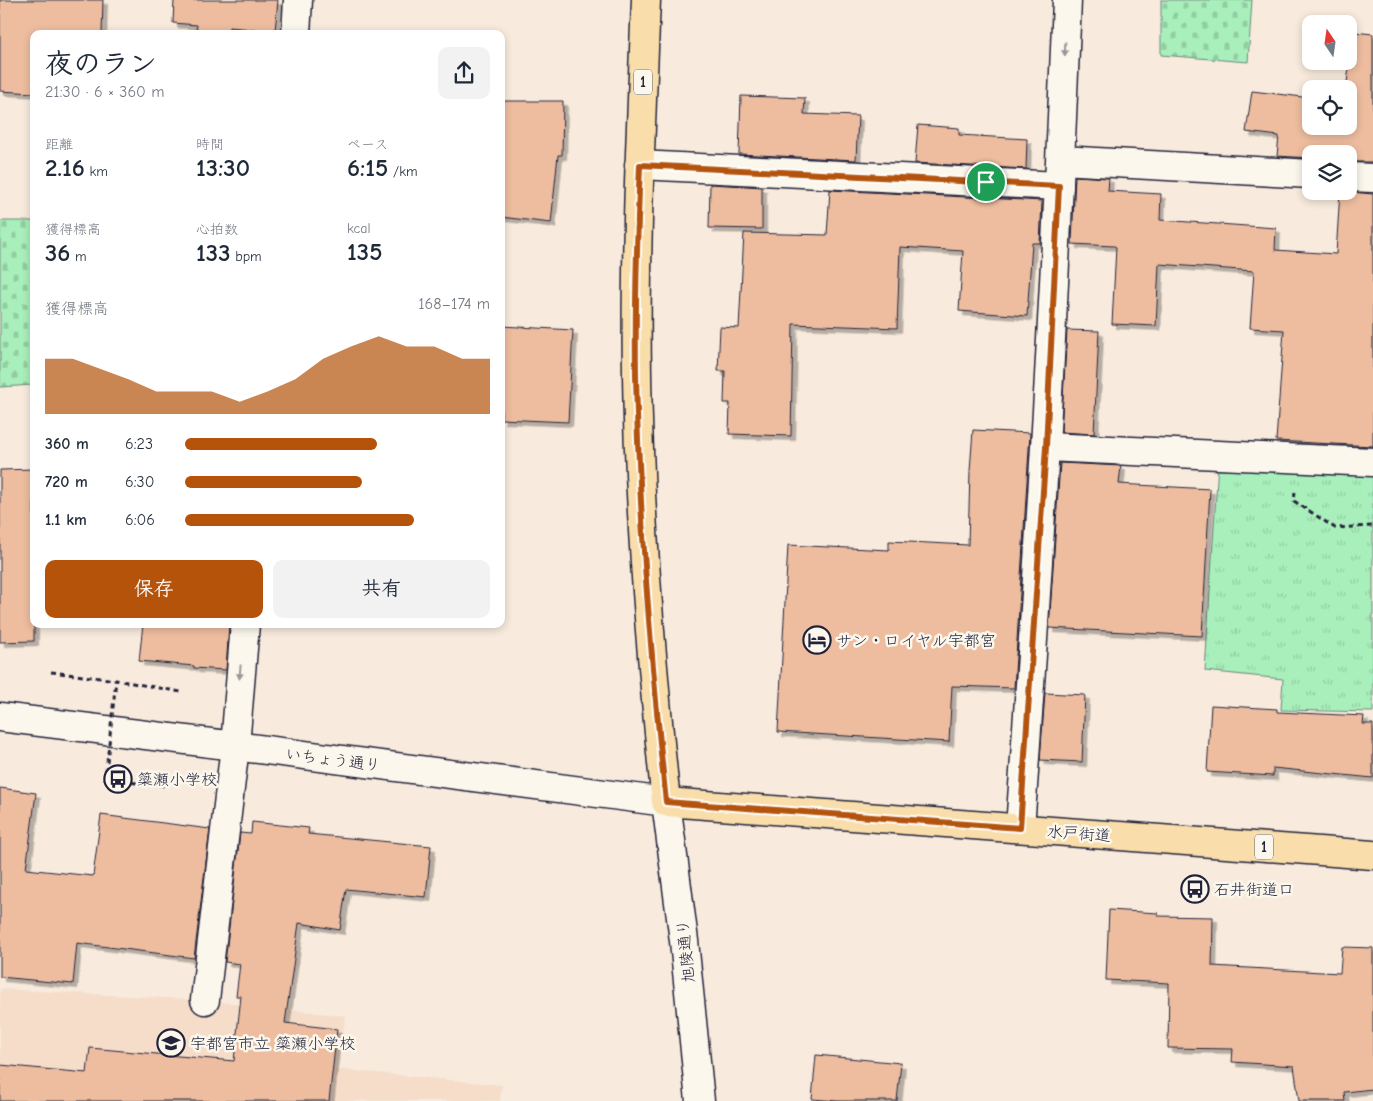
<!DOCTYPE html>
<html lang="ja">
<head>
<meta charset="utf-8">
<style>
  body { margin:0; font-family:"Comic Neue","Klee One",sans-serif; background:#f2f2f3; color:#1f2937; height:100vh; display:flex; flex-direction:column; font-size:19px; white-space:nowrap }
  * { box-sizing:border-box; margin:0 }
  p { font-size:16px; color:#747a83 }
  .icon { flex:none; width:28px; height:28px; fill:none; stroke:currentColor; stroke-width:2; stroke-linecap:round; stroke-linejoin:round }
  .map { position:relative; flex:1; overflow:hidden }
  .drawer { position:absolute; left:30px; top:30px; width:475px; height:598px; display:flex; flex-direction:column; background:#fff; border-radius:10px; box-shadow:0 2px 8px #0003 }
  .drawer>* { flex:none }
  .needle { width:32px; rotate:347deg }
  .tools { position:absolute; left:1302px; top:15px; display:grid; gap:10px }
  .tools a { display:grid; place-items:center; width:55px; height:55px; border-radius:10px; background:#fff; box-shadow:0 2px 8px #0003; font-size:25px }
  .pin { position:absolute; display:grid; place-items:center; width:42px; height:42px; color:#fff; margin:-21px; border:2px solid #fff; border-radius:50%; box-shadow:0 1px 5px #0007 }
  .round { display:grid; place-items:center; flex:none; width:52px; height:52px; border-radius:10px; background:#f2f2f3 }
  .summary { display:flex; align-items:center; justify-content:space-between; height:85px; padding:0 15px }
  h1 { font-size:28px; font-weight:700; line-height:38px }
  .figures { display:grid; grid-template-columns:repeat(3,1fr); gap:8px; height:85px; padding:5px 15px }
  .figures div { display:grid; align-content:center }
  .figures b { font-size:25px; font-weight:700 }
  .figures small { font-size:14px; font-weight:400 }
  .figures p { font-size:14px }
  .chart { height:140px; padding:10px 15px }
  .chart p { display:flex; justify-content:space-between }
  .chart svg { width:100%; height:90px; margin-top:5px; fill:#b45309; opacity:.7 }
  .primary-button { display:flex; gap:10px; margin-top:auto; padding:10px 15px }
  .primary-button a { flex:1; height:58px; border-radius:10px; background:#b45309; color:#fff; font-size:20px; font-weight:700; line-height:58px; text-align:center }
  .primary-button a+a { background:#f2f2f3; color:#1f2937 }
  ul { padding:0 15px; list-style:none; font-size:16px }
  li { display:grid; grid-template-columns:80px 60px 1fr; align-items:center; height:38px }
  li i { height:12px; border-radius:6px; background:#b45309 }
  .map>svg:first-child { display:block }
  .built { fill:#f5ddca }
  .cemetery { fill:url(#cemetery-stones); stroke:#66887b }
  .park { fill:url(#park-tufts); stroke:#66887b }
  .building { fill:#eebd9f; stroke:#22223b; filter:url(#shadow) }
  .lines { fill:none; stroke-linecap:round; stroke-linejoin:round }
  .minor-casing { stroke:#22223b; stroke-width:31 }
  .major-casing { stroke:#22223b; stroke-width:31 }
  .path { stroke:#22223b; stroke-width:3; stroke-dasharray:5 4; stroke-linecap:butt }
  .minor { stroke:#fbf7ec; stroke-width:28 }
  .major { stroke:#f9deab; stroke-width:28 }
  .path-bridge { stroke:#22223b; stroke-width:3; stroke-dasharray:5 4; stroke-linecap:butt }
  .oneway { fill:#99979c }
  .route-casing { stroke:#fff; stroke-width:10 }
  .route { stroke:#b45309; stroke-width:6 }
  .labels { text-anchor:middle; stroke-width:5; stroke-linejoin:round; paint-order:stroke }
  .shield { fill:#fbf7ec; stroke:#636270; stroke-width:1 }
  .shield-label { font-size:15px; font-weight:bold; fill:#22223b }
  .poi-label { font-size:16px; fill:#22223b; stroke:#fbf7ec; text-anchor:start }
  .street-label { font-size:16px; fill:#22223b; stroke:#fbf7ec }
</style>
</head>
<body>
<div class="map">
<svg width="1373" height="1101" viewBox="0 0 1373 1101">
  <defs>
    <pattern id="cemetery-stones" width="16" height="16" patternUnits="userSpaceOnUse" patternTransform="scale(1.25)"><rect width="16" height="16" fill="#a9efbb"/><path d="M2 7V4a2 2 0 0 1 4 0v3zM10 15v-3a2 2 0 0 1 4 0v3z" fill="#91cda2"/></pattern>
    <pattern id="park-tufts" width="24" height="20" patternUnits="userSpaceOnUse" patternTransform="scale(1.25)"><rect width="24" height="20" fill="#a9efbb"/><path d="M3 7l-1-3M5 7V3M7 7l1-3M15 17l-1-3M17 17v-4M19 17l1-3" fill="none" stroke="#91cda2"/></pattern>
    <filter id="shadow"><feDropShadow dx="4.5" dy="4.5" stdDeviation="0" flood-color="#0004"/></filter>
  </defs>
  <rect width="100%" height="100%" fill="#f8ebdd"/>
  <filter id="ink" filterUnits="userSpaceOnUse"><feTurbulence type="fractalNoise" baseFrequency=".02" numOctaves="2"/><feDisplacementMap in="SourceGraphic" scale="10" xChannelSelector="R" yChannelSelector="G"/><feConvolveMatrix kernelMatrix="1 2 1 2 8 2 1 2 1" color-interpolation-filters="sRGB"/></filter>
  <g filter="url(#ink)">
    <!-- built -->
    <polygon class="built" points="0,989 205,1000 346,1016 336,1069 502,1085 500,1101 0,1101"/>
    <!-- cemetery -->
    <g class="cemetery">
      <polygon points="1161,0 1252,0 1248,62 1161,55"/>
      <polygon points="0,221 34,221 34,385 0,387"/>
    </g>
    <!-- park -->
    <polygon class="park" points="1218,463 1373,471 1373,712 1281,710 1283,679 1205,671"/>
    <!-- building -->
    <g class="building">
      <polygon points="0,0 103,0 102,34 34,34 34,93 0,91"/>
      <polygon points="174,0 278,0 275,31 229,27 228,34 196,34 197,25 173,23"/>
      <polygon points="1354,32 1373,34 1373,162 1349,162 1349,154 1311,154 1311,158 1277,156 1279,136 1246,132 1252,91 1311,98 1311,126 1349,126 1349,89 1346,89"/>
      <polygon points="741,96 805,98 804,114 858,116 856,160 739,154"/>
      <polygon points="501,101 563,101 562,155 558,155 551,223 501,217"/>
      <polygon points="918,125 959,128 959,135 1027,139 1026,169 915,163"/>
      <polygon points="1075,176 1109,178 1108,191 1161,194 1160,220 1276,228 1275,250 1336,254 1340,191 1373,194 1373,446 1276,441 1284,330 1250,328 1254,271 1159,264 1156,326 1112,324 1116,247 1114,246 1072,244"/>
      <polygon points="710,184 762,187 762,229 709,228"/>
      <polygon points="830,190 1042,201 1040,243 1032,243 1027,316 959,311 963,251 900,247 897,328 793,324 791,436 729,434 730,403 724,403 725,371 718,371 720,327 739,328 744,233 827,235"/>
      <polygon points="501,326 573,330 568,422 501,419"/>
      <polygon points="1067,330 1099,331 1094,434 1061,432"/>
      <polygon points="973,430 1030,433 1014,688 952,686 949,742 778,732 788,545 889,550 889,541 968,545 970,471"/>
      <polygon points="1060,463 1121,466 1119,484 1210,489 1202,636 1049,628"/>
      <polygon points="34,469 34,641 0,642 0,470"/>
      <polygon points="143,624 229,624 226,670 194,668 194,666 139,661"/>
      <polygon points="1045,693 1085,695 1082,762 1040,760"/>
      <polygon points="1211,705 1277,709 1277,712 1364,716 1363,724 1373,724 1373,778 1273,768 1273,776 1207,772"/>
      <polygon points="0,788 36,793 26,869 93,876 101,815 210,829 194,958 77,943 73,984 0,977"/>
      <polygon points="252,822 309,828 308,834 431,846 426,897 346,889 340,930 299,923 285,1023 337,1029 329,1101 0,1101 0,1065 87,1073 90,1048 234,1061 241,996 236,996 240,964 225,962 240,833 251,834"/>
      <polygon points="1109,910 1158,913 1158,916 1213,917 1212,966 1340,973 1342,947 1373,948 1373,1089 1344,1092 1345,1101 1299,1101 1294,1066 1232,1062 1233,1049 1168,1048 1169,983 1106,980"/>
      <polygon points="816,1055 901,1063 897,1101 838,1101 812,1099"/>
    </g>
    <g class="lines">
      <!-- minor casing -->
      <g class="minor-casing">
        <g id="minor">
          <polyline points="296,34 298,0"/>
          <polyline points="1061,160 1311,174"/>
          <polyline points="639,165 1059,186"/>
          <polyline points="1349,177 1373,178"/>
          <polyline points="1046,447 1373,462"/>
          <polyline points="0,717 235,746 666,802 684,941 700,1101"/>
          <path d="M1020,828c20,-276 36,-552 47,-828"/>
          <polyline points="205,1000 235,746 245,624"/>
        </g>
      </g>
      <!-- major casing -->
      <g class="major-casing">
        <path id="major" d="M646,0c-5,125 -11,250 -9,375 2,143 14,285 29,427l707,53"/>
      </g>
      <!-- path -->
      <g class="path">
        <polyline points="1295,492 1294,501 1335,528 1373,526"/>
        <polyline points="51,672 116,680 181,692"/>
        <polyline points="105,780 167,786"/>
      </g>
      <!-- minor -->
      <use href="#minor" class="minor"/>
      <!-- major -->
      <use href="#major" class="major"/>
      <!-- path-bridge -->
      <polyline class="path-bridge" points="105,780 116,680"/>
    </g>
    <!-- one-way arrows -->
    <defs><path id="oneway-solid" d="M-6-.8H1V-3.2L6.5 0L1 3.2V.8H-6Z" transform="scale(1.25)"/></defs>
    <g class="oneway">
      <use href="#oneway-solid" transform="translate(1065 49) rotate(92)"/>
      <use href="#oneway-solid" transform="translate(240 672) rotate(95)"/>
    </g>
  </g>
  <g class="lines" filter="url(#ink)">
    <!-- route casing -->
    <g class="route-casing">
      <path id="route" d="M640,165l419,21 -13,261 -26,381 -354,-26c-15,-142 -27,-283 -30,-426 -1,-70 1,-141 4,-211z"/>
    </g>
    <!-- route -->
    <use href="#route" class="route"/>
  </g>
  <!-- icons -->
  <defs>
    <g id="hotel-ring" transform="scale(1.4375)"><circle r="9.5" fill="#fbf7ec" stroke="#22223b" stroke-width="1.5"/><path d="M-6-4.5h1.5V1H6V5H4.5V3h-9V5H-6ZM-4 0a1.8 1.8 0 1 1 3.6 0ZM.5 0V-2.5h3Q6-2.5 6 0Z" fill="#22223b"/></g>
    <g id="bus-ring" transform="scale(1.4375)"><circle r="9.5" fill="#fbf7ec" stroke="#22223b" stroke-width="1.5"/><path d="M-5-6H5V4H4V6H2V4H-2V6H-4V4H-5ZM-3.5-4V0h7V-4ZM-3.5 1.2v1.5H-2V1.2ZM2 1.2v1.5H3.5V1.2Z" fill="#22223b"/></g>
    <g id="school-ring" transform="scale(1.4375)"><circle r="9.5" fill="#fbf7ec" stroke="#22223b" stroke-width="1.5"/><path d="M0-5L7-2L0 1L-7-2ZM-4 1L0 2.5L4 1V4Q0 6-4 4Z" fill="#22223b"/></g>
  </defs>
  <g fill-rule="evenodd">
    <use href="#hotel-ring" x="817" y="640"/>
    <use href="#bus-ring" x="118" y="779"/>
    <use href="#bus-ring" x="1195" y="889"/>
    <use href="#school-ring" x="171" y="1043"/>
  </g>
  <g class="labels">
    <!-- shield labels -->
    <g class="shield">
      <rect x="634" y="69.5" width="18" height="25" rx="4"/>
      <rect x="1255" y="834.5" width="18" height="25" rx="4"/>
    </g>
    <g class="shield-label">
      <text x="643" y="87">1</text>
      <text x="1264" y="852">1</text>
    </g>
    <!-- poi labels -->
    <g class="poi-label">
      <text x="836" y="646">サン・ロイヤル宇都宮</text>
      <text x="137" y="785">簗瀬小学校</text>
      <text x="1214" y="895">石井街道口</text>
      <text x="190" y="1049">宇都宮市立 簗瀬小学校</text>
    </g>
    <!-- street labels -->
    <g class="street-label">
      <text transform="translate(333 759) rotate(7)" y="6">いちょう通り</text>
      <text transform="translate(1079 833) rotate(4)" y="6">水戸街道</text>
      <text transform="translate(685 951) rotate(-96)" y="6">旭陵通り</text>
    </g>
  </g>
</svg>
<div class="tools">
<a><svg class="needle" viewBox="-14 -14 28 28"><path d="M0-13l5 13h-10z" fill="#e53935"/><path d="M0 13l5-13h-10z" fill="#747a83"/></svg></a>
<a><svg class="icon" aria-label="locate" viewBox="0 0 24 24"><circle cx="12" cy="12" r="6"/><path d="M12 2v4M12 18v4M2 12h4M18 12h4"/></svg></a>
<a><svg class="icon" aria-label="layers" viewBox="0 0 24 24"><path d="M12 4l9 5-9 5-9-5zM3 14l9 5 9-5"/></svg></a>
</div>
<div class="pin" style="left:986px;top:182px;background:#1e9e55"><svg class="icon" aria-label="arrive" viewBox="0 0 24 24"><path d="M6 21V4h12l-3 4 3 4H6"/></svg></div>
<section class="drawer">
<div class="summary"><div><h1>夜のラン</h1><p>21:30 · 6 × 360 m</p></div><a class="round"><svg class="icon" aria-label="share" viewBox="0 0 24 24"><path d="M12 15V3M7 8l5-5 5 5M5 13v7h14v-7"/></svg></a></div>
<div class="figures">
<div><p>距離</p><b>2.16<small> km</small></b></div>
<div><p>時間</p><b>13:30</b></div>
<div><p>ペース</p><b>6:15<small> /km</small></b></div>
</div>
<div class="figures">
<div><p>獲得標高</p><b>36<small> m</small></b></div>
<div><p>心拍数</p><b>133<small> bpm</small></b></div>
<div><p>kcal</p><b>135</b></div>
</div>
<div class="chart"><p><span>獲得標高</span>168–174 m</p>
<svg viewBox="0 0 160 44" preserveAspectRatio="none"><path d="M0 44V17L10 17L20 22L30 27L40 33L50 33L60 33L70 38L80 33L90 27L100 17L110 11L120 6L130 11L140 11L150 17L160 17V44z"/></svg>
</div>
<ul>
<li><b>360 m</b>6:23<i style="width:63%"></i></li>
<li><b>720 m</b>6:30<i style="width:58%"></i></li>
<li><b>1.1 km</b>6:06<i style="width:75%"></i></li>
</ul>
<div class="primary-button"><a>保存</a><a>共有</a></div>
</section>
</div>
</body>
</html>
